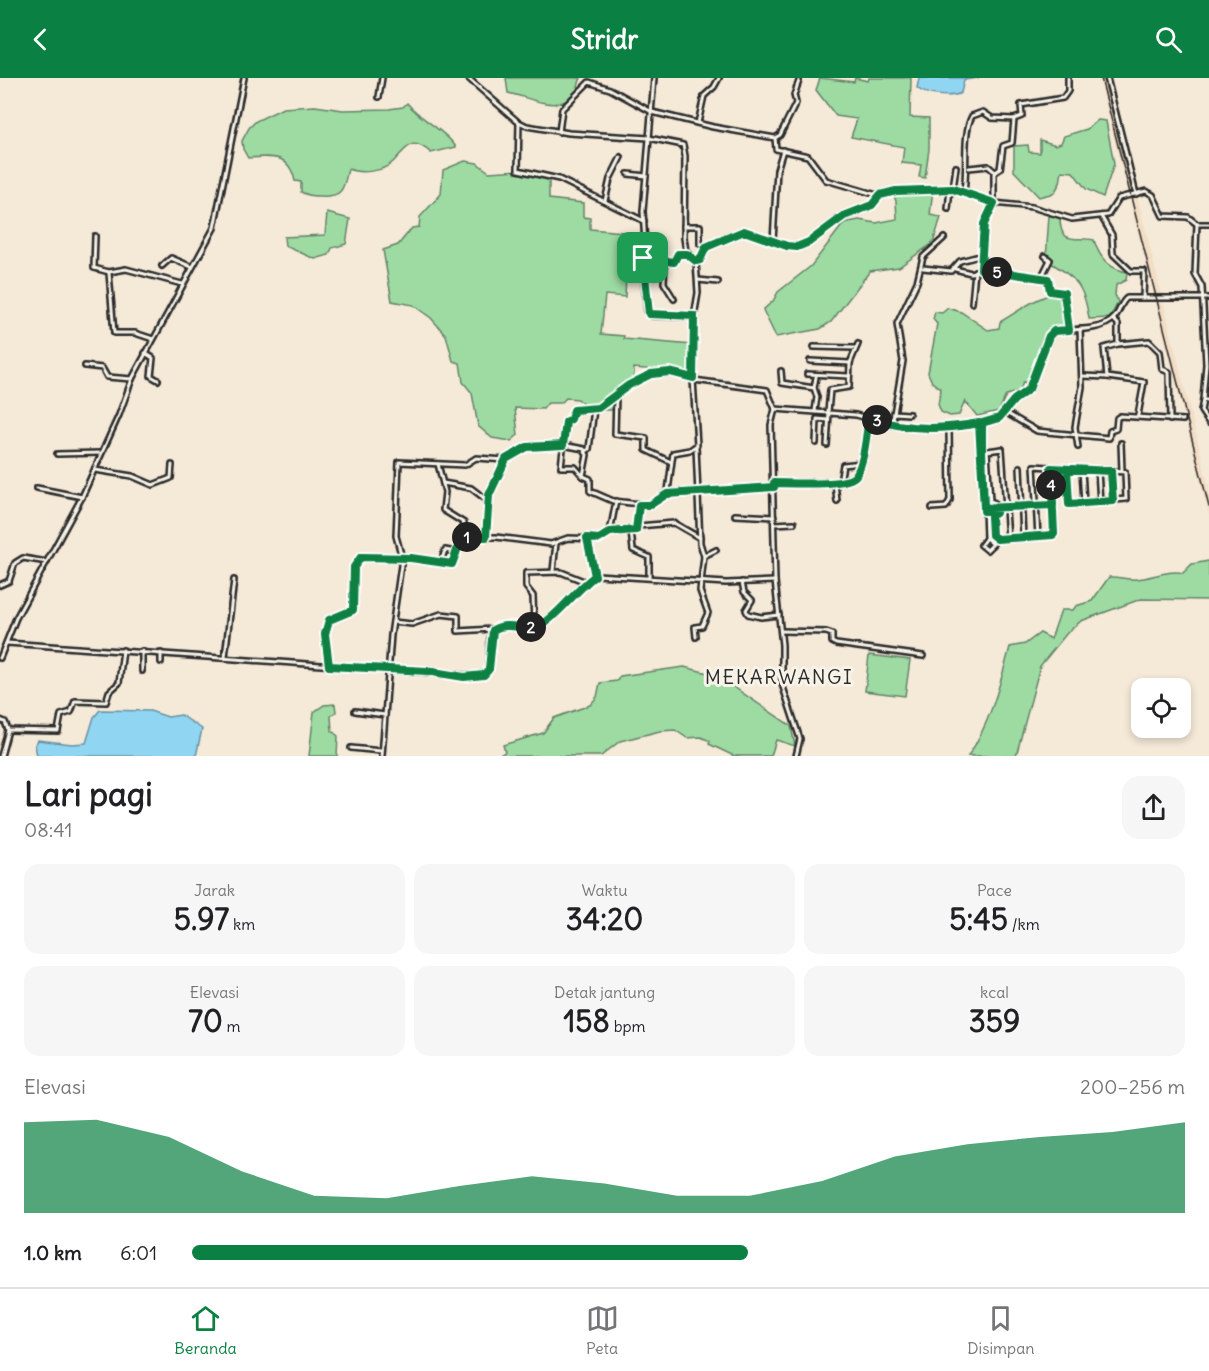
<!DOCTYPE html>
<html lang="id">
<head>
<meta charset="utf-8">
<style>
  body { margin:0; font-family:Delius,sans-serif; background:#f6f6f6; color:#202124; height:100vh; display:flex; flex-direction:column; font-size:22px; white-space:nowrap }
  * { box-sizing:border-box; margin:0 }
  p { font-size:20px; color:#757577 }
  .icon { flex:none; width:33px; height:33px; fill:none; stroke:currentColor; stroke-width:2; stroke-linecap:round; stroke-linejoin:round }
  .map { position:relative; height:678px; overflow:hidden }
  .details { display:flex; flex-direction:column; background:#fff; flex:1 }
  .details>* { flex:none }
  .controls { position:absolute; left:1131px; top:600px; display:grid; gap:12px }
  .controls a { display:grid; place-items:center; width:60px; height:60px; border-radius:12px; background:#fff; box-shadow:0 3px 9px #0003; font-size:30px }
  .pin { position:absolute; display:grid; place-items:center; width:51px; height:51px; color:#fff; margin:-26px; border-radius:12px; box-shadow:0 3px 9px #0006 }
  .km { position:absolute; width:30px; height:30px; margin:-15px; border-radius:50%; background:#222; color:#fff; font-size:16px; line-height:30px; text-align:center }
  .round { display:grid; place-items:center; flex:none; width:63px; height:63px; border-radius:18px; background:#f6f6f6 }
  .headline { display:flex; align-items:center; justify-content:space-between; height:102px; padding:0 24px }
  h1 { font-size:33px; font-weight:700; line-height:45px }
  .stats { display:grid; grid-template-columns:repeat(3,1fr); gap:9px; height:102px; padding:6px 24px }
  .stats div { display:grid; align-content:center; border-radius:15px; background:#f6f6f6; text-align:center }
  .stats b { font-size:30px; font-weight:700 }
  .stats small { font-size:16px; font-weight:400 }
  .stats p { font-size:16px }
  .chart { height:168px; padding:12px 24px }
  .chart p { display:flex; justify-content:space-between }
  .chart svg { width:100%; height:108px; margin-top:6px; fill:#0b8043; opacity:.7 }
  ul { padding:0 24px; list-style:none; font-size:20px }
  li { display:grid; grid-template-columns:96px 72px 1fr; align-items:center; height:45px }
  li i { height:15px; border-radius:8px; background:#0b8043 }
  header { display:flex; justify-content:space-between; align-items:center; height:78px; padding:0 24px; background:#0b8043; color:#fff; font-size:27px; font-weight:700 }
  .tab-bar { display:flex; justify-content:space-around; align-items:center; height:84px; border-top:2px solid #e0e0e0; background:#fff; font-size:16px; color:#757577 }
  .tab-bar a { display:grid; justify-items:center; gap:3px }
  .tab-bar .active { color:#0b8043 }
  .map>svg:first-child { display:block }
  .built { fill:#f2ddc5 }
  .green { fill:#9ddba3; stroke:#648367; stroke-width:1.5 }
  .water { fill:#90d5f2; stroke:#6891a2; stroke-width:1.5 }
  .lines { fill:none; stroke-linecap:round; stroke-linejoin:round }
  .street-casing { stroke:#2b2b2b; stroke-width:8 }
  .street { stroke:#f7f3e8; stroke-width:3 }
  .rail { stroke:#2b2b2b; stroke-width:1.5 }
  .route-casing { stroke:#fff; stroke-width:12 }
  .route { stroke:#0b8043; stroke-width:8 }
  .labels { text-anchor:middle; stroke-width:6; stroke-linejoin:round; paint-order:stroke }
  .quarter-label { font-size:20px; letter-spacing:1.5px; fill:#2b2b2b; stroke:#f7f3e8 }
</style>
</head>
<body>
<header><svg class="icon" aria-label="back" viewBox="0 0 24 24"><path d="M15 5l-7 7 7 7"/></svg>Stridr<svg class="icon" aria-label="search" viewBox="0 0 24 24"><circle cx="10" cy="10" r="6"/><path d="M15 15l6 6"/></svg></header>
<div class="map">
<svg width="1209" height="678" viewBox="0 0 1209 678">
  <rect width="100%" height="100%" fill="#f5e9d8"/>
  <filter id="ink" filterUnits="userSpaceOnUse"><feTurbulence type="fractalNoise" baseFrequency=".0167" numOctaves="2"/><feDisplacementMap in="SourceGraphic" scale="12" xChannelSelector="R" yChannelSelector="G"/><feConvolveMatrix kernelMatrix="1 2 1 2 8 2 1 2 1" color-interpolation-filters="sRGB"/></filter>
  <g filter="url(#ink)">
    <!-- built -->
    <polygon class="built" points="1099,0 1108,0 1209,410 1209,437"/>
    <!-- green -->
    <g class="green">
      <path d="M506,0h75c-3,5 -3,14 -8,18 -18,17 -44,1 -65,-3z"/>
      <polygon points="820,0 854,4 855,0 868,3 869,0 911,0 910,39 929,40 929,71 925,100 919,99 921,87 902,85 904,69 851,59 857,41 836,38 816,12"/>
      <path d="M407,25c14,17 38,27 49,44l-25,6c-20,-18 -24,-5 -38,9 -10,10 -33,12 -45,7 -4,17 -4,29 -27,27 -7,0 -13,0 -20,-4v-10l-6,-1c-6,-27 -22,-25 -47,-23l-5,-9 -1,-8 7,-13 7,-7 27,-13 32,-2 28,4 46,-1 14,-2z"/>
      <polygon points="1098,42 1106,43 1114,86 1103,119 1086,111 1073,94 1062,93 1060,105 1054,115 1039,119 1014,93 1014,68 1028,67 1029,74 1040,75 1040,62 1056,67 1061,65 1064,58 1087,51"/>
      <polygon points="465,83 477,85 489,94 521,92 549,99 549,121 583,125 583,139 590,140 590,151 623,154 623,171 627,172 625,219 605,217 601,256 624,258 624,261 692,267 690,295 634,290 634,304 618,318 615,332 583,332 582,325 578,321 566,320 561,325 548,325 543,331 515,330 518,357 511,363 492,360 478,348 472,315 463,304 460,285 453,283 446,257 431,240 413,227 392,223 383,172 398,167 412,150 419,149 420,139 441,116 443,92"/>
      <polygon points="903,111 933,111 930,137 941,139 934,162 930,167 899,189 870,193 831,244 820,251 776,259 763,232 773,223 778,214 811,188 844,145 859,142 876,145 897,141 896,123 892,114"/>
      <polygon points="327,135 350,141 346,166 332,170 329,177 315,181 285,168 284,159 325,157"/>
      <path d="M1049,137l11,3c0,28 16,18 34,22 5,18 15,29 33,32l-1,8 -10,5 -1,10 3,7 -8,16 -21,1c-5,-35 -13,-41 -43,-59z"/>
      <path d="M1062,214l4,35 -11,1 -7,5 -21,50 -4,-1 -3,9 -14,4 -7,16 -22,5 -12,-15 -6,14 -9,1 -9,-4 -3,-8 3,-15 -9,-7 -4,-9 9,-49 -4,-5 2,-7 7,1 6,-5 13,4 27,18 11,-2 1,-6c19,-11 40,-28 62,-30z"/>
      <path d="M1209,483v39l-68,-1 -60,22 -14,12 -27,33 -24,90h-48c22,-32 32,-72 42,-109l15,-3 15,-11 11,6 10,-29h12l3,-4 16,-5 17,-24c8,-1 18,3 28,2 15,-1 32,-10 46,-6l9,-9z"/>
      <polygon points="869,577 910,582 905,618 865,613"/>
      <polygon points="684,589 716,597 791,648 795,668 776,662 771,678 734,678 709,666 710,663 701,659 687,660 675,652 660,653 620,663 601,678 498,678 505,674 503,667 543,655 554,640 590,627 597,619 600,605 617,603 620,598"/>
      <polygon points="335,626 336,634 331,638 332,653 338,658 337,678 309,678 314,634 324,627"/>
    </g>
    <!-- water -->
    <g class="water">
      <path d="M919,0h60l-15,2 -3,13c-10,5 -35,3 -44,-5z"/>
      <polygon points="100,632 150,633 168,639 181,637 202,651 196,678 37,678 35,667 38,662 72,666 86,665 94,639"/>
    </g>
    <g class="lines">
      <!-- street casing -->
      <g class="street-casing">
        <g id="street">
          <polyline points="468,0 517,43 527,48 569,55 649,60 683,67 685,78 684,160 686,173 696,183 698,215 694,239"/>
          <polyline points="654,0 643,133 645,166 643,192 647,234 652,238 694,239 694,302 767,312 775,331"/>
          <polyline points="1107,0 1136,116"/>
          <polyline points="379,19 382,0"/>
          <polyline points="519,44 518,92 559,101 644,143"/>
          <polyline points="698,45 704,18 714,9 719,0"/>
          <polyline points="559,54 562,31 589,4 610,11 652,34 713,49 775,60 780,57 796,25 794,17 799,3"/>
          <polyline points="775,60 776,71 808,78 826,102 877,117 896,113 953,111 994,125 1032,129 1072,141 1108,137 1119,120 1146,113 1153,117 1163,138 1188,139 1197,146 1209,146"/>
          <polyline points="969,90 988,88 995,94"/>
          <polyline points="628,96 646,98"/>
          <polyline points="953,111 956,89"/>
          <path d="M964,113c4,-22 -2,-57 8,-75l11,-4 9,6 22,1"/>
          <polyline points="605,123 610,101 621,79"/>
          <polyline points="948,131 950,111"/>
          <polyline points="1101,138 1112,157 1113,176 1131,193 1144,193 1143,220"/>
          <polyline points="1197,146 1195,196 1202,209 1206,286 1203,322 1209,322"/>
          <polyline points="684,148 700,148 700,166 705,169"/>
          <polyline points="95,158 94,190 109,194 126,191 182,206"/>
          <polyline points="773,163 777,92 783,72"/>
          <polyline points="643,180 674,184 678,176 687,176"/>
          <polyline points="665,182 664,205 674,221"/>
          <polyline points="696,183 701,181 706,169 744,153 787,168 801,168 809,164 837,142 872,127 880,118"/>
          <polyline points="162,188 171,180 192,189"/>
          <polyline points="923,190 951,193 960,183 983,177"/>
          <polyline points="955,191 971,195 981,191 984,146 994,125 994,95 1000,91 1003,68 1012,65 1014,41 1022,38 1021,27 1063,20 1068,13 1068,0"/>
          <polyline points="981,191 1048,201 1051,214 1063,215 1069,252"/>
          <polyline points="109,195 114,255 135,255 153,261"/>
          <polyline points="1041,200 1050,182 1045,178"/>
          <polyline points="698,202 718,204"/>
          <polyline points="972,225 975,193"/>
          <polyline points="1113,241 1118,246 1118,266 1104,270 1107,299 1144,304 1138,337"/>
          <polyline points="1118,266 1149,263 1160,274 1162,291 1169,294 1170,342"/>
          <polyline points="814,269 854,270"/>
          <polyline points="145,275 153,280 151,298 158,302"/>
          <polyline points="810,283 850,285"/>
          <polyline points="85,288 102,290 107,299 132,301"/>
          <polyline points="781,293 782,305 814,310 817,319 815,333"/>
          <polyline points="807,296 849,298"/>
          <polyline points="1082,298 1107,299"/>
          <polyline points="814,310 816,299"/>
          <polyline points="616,317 615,356 646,360 646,372 671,384"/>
          <polyline points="1203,322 1201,333 1209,345"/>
          <path d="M775,331l81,6 36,10 32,3 38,-2 35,-7 17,-19 16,-11 17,-51 7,-7c16,-2 48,1 60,-13 6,-6 6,-15 13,-20h82"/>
          <polyline points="775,331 771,347 775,503 782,567 782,606 800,661 796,678"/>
          <polyline points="1003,333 1037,353 1109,360 1110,353 1116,351 1117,340 1120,338 1183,342"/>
          <polyline points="828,334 830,312 849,309 850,285 858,266"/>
          <polyline points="894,335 909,336"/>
          <polyline points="982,344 986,460 981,467 987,472 993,466 986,460"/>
          <polyline points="979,345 982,371"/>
          <polyline points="892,347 903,283 897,246 917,204 923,179 944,160"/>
          <polyline points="816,365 817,341 828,342"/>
          <polyline points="1121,365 1122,393"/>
          <polyline points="827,367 829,335"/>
          <polyline points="696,369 700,465 704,478"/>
          <polyline points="1078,369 1075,349 1082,309 1080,251"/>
          <polyline points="585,374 589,371 594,331"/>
          <polyline points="57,376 101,375"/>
          <polyline points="95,392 132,398 153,407 171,400 172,387"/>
          <polyline points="1082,392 1084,425"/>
          <polyline points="1098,393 1100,424"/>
          <polyline points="1111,393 1113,423"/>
          <polyline points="583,398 575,389 561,389 566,344 571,341 575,332 598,330 629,307 651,296 677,295 693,301 697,367 690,372 673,375 668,413 652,426 639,427 637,451 610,454"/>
          <polyline points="841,404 856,398 859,386"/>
          <polyline points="443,405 471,410 488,423"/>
          <polyline points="774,405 840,404 843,387 862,385 869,339"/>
          <polyline points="835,405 837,423"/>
          <polyline points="37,410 82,419"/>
          <polyline points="668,415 774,409"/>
          <polyline points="932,430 946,429 950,422 949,350"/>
          <polyline points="984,430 1053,427"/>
          <polyline points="985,433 997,431"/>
          <polyline points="735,437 774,439"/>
          <polyline points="774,446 794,445"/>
          <polyline points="638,448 674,445 700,460"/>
          <polyline points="631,453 633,472 649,479 649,499"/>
          <polyline points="462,459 496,459 551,466 568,460 599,461 610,454 616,423"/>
          <polyline points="486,459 489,417 506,382"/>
          <polyline points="1038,459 1034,388 1125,394 1126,421 1069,426 1067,391"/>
          <polyline points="587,460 595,498"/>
          <polyline points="1024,460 1054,456 1051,390"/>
          <polyline points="1008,461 1002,371 987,373 990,423 995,425 996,435 991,438 992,457 997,461 1023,460 1020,389"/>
          <polyline points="441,484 445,472 456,474"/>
          <polyline points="553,493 556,465"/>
          <polyline points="742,504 744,514 752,522 746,532 748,536 761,539 779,537"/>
          <polyline points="0,507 9,503 15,485 23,480 47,484"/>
          <polyline points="393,544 412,546 441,536 458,538 458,553 493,551"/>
          <polyline points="534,548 533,518 526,509 526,495 561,494 586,504"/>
          <polyline points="781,553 826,554 832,556 832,564 836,566 923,578"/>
          <polyline points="696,559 695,549 702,548 708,535 700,513 704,478 716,472"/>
          <path d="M7,565l470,33 11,-5 2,-33 5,-9c15,-7 31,2 46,-4 18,-8 35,-40 56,-50l129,8 49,-2"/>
          <polyline points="225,579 234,502"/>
          <polyline points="0,580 16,540 82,419 119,337 132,301 214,150 244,0"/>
          <polyline points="161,584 161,575"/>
          <polyline points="329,588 325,556 329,542 353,532 354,489 361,479 411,480 452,486 462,459 464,445 443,432 445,414 438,386"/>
          <polyline points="142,593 142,573"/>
          <polyline points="355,633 385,637"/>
          <polyline points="0,642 5,644 8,652 1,678"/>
          <polyline points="8,652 58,653 61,637 71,634 75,623 106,624 109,614 119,605 123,572"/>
          <polyline points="351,670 381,673"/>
          <polyline points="382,678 391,557 402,480 396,458 399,384 465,387 476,380 506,382 527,369 563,367 584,371 587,377 583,398 590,401 590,413 613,423 640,426"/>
        </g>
      </g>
      <!-- street -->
      <use href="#street" class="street"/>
      <!-- rail -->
      <polyline class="rail" points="1101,0 1209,429"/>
    </g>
  </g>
  <g class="lines" filter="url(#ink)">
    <!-- route casing -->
    <g class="route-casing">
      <path id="route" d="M643,180l6,56 45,2 -1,62 -23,-6 -19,2 -22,11 -31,23 -24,2 -3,9 -5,3 -3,23 -36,2 -21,12 -17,36 -3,42h-24l-10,27 -41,-6 -50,-1 -7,10 -1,43 -24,10 -4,14 4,32 98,5 37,6 20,-2 5,-6 4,-39c16,-10 34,3 50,-6 15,-9 35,-36 52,-48l-8,-38 12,1 11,-7 26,-2 3,-25h11l17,-11 107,-7v-4c14,0 75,4 82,-8 9,-15 10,-39 13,-58 35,14 73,13 110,6l5,85 69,-3 -2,-37 60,3 2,30 -44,3 -2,-35 -16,-1 3,66 -1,1 -56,4 -5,-4 -1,-19 5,-3v-3l-12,1v-3l-2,-59v-26l17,-5 15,-18 15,-11 20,-53 5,-5 15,-1 -5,-37 -14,-2 -2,-12 -67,-10 3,-45 10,-21 -41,-14 -57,2 -16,4 -8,10 -28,11 -35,26 -12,5 -10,-1 -43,-15 -38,16 -6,13 -4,1 -9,-7h-9l-4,8 -31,-4"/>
    </g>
    <!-- route -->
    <use href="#route" class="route"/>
  </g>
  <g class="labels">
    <!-- quarter labels -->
    <g class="quarter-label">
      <text x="779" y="606">MEKARWANGI</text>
    </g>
  </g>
</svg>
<div class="controls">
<a><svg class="icon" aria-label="locate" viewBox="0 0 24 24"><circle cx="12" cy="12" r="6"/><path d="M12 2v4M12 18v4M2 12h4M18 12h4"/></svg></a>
</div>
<div class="pin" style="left:643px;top:180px;background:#1e9e55"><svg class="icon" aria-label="arrive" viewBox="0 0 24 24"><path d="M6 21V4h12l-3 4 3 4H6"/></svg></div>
<b class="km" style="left:467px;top:459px">1</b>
<b class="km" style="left:531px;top:549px">2</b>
<b class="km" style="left:877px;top:342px">3</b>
<b class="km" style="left:1051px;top:407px">4</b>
<b class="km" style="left:997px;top:194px">5</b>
</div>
<section class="details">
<div class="headline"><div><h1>Lari pagi</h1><p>08:41</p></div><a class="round"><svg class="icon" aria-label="share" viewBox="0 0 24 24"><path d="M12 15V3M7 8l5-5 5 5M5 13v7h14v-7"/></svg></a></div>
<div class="stats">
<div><p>Jarak</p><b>5.97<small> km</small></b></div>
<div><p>Waktu</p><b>34:20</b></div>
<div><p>Pace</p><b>5:45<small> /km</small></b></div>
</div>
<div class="stats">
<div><p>Elevasi</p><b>70<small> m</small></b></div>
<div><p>Detak jantung</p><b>158<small> bpm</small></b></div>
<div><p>kcal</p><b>359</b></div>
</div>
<div class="chart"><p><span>Elevasi</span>200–256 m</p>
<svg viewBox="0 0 160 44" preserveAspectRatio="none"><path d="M0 44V7L10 6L20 13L30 27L40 37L50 38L60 33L70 29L80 32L90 37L100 37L110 31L120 21L130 16L140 13L150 11L160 7V44z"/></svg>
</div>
<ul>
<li><b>1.0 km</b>6:01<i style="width:56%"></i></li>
</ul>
</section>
<nav class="tab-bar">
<a class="active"><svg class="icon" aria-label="home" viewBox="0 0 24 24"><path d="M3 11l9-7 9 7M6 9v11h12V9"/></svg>Beranda</a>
<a><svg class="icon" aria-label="map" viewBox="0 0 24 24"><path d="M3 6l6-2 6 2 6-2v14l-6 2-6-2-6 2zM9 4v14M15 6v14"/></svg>Peta</a>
<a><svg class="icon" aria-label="saved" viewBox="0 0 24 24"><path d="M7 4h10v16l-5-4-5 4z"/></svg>Disimpan</a>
</nav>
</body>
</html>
